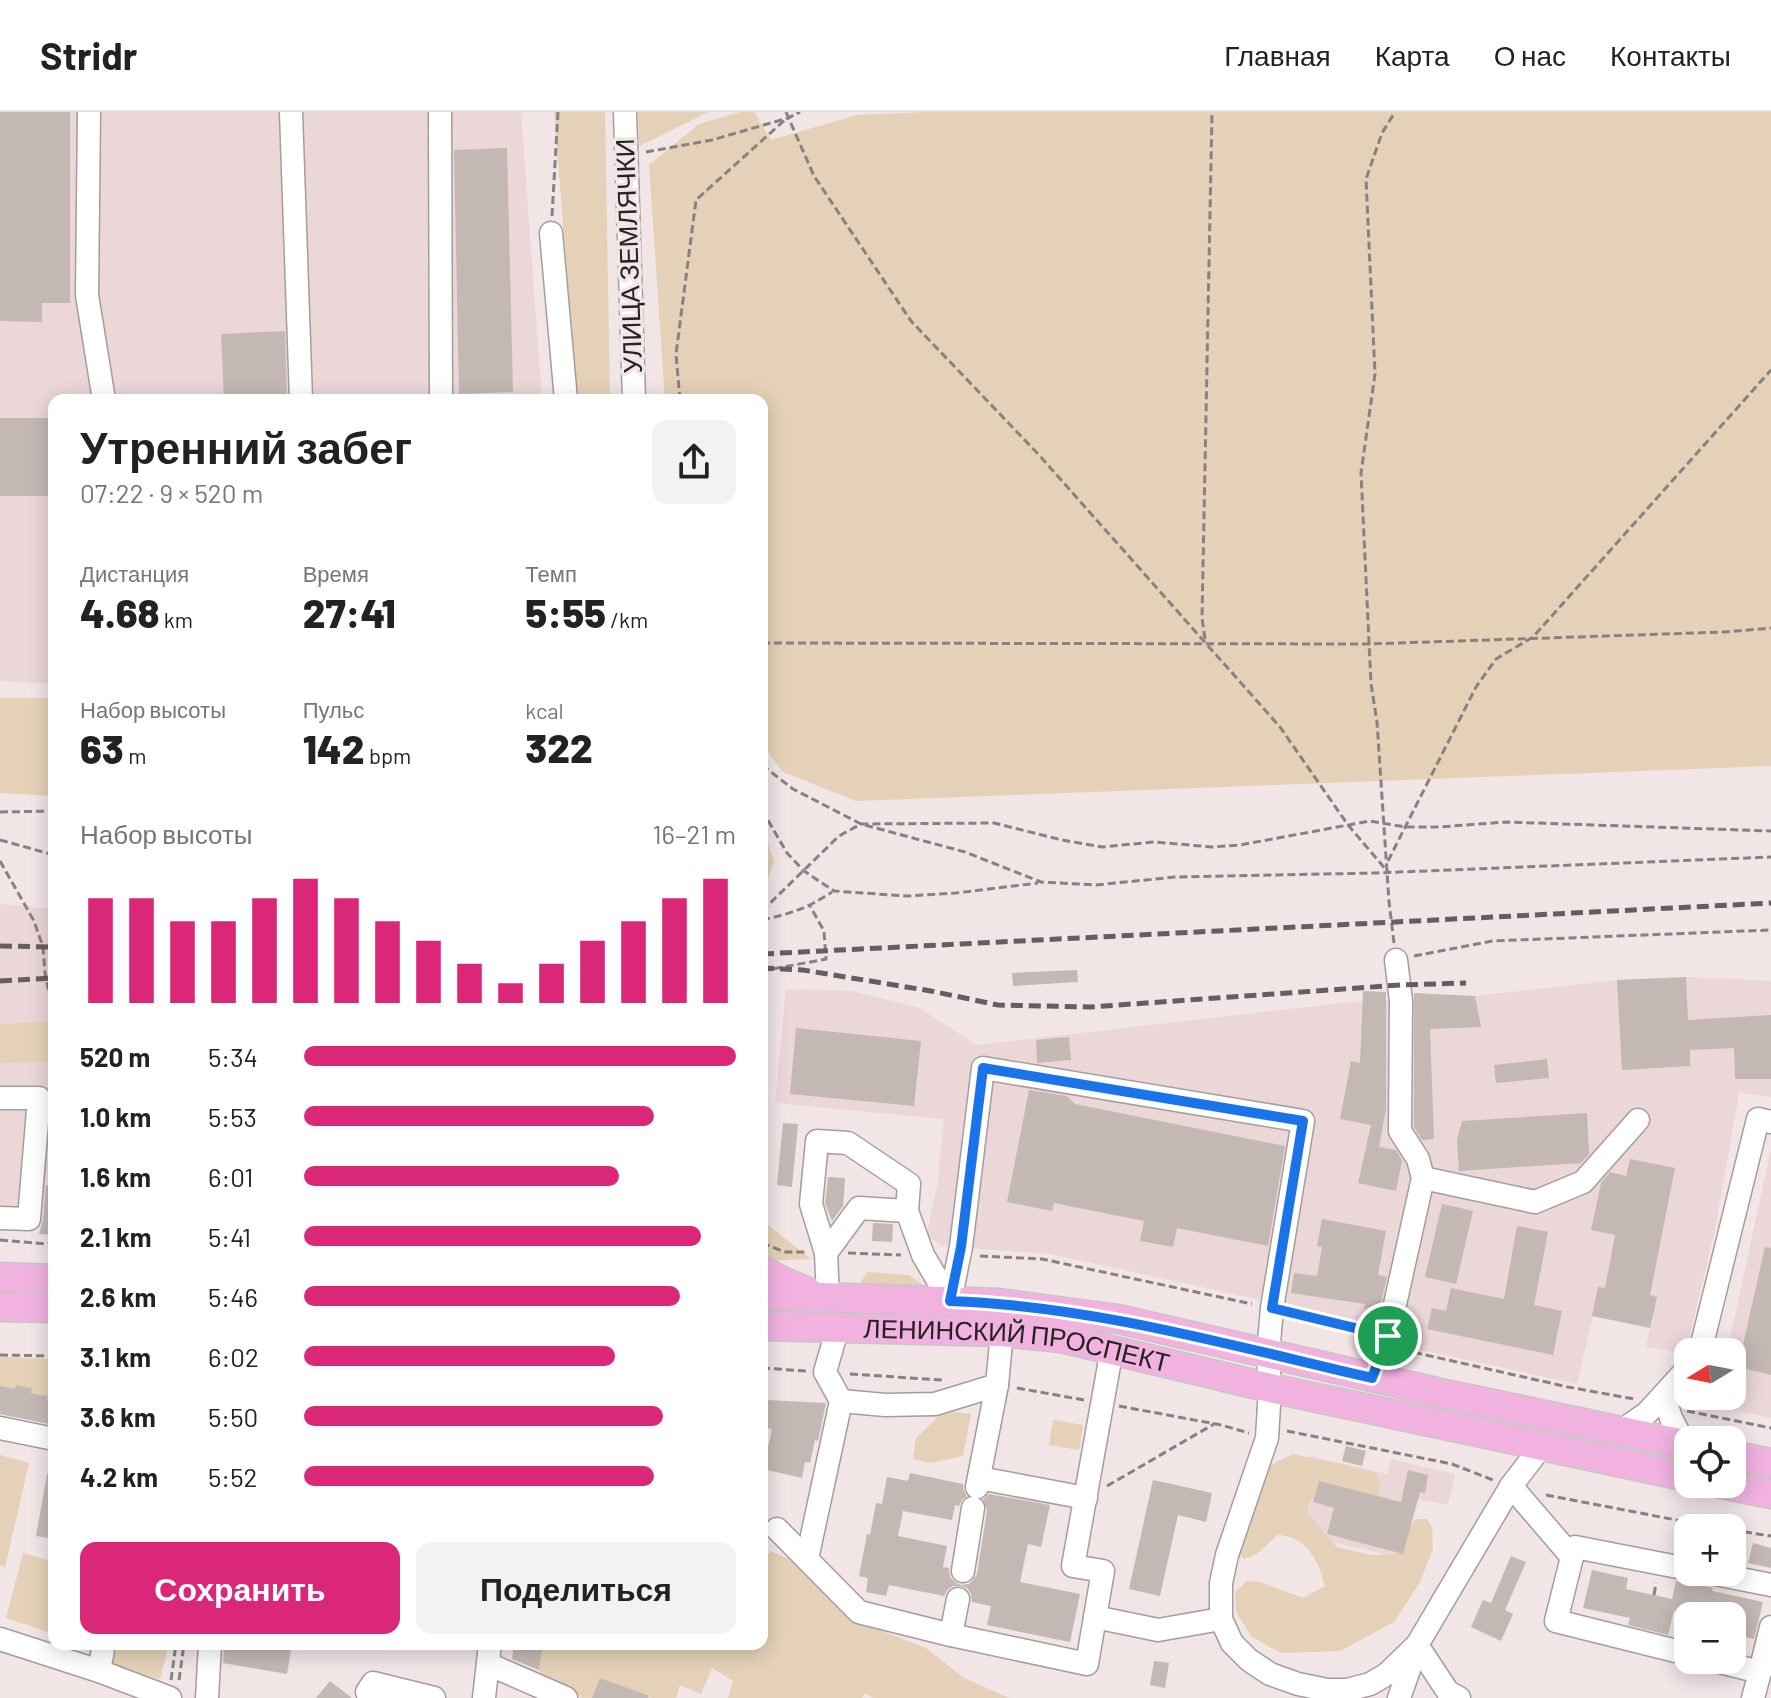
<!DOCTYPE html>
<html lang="ru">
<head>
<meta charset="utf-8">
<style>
  body { margin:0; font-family:Barlow,sans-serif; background:#f2f2f2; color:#222; height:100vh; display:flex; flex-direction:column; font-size:30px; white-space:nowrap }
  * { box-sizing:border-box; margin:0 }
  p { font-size:26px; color:#767676 }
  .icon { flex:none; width:44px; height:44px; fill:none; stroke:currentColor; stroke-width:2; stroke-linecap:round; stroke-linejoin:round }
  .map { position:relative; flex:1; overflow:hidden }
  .details { position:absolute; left:48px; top:282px; width:720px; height:1256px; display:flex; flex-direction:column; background:#fff; border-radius:16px; box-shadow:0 4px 20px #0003 }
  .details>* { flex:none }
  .needle { width:52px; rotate:260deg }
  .fabs { position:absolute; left:1674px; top:1226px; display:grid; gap:16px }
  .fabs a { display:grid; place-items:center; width:72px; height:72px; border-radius:16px; background:#fff; box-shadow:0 4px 20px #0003; font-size:40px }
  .pin { position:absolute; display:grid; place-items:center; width:68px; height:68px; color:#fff; margin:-34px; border:4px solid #fff; border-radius:50%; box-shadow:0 2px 8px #0007 }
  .round { display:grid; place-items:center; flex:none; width:84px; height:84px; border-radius:16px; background:#f2f2f2 }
  .summary { display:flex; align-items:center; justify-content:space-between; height:136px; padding:0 32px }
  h1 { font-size:44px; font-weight:800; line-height:60px }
  .figures { display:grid; grid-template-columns:repeat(3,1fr); gap:12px; height:136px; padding:8px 32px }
  .figures div { display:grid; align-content:center }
  .figures b { font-size:40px; font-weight:800 }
  .figures small { font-size:22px; font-weight:400 }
  .figures p { font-size:22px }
  .chart { height:224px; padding:16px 32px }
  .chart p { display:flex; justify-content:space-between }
  .chart svg { width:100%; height:144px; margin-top:8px; stroke:#db2777; stroke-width:6 }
  .primary-button { display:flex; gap:16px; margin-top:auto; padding:16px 32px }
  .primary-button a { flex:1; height:92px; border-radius:16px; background:#db2777; color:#fff; font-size:32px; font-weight:800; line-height:92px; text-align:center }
  .primary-button a+a { background:#f2f2f2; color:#222 }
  ul { padding:0 32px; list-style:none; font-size:26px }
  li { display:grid; grid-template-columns:128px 96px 1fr; align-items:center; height:60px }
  li i { height:20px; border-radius:10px; background:#db2777 }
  header { display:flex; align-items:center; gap:48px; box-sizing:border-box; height:112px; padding:0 40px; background:#fff; border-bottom:2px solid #e0e0e0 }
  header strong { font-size:38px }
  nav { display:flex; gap:44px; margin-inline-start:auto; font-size:28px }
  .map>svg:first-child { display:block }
  .built { fill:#ebd6d8 }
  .green { fill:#e4d1b7 }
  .building { fill:#c3b8b4 }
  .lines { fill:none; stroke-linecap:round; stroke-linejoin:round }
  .minor-casing { stroke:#a79b9d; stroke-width:25 }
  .major-casing { stroke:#c7c6c6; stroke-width:31 }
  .path { stroke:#898181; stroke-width:3; stroke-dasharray:8 4; stroke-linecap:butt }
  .minor { stroke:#fff; stroke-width:22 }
  .major { stroke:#f1b2e0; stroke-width:28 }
  .rail { stroke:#655e5e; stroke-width:5; stroke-dasharray:12 6; stroke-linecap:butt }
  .route-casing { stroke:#fff; stroke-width:16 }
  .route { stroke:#1a73e8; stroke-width:10 }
  .labels { text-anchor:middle; stroke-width:7; stroke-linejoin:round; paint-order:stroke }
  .street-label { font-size:26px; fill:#262222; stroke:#f1e5e6 }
</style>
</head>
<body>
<header>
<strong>Stridr</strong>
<nav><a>Главная</a><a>Карта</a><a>О нас</a><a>Контакты</a></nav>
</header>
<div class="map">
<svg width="1771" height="1586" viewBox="0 0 1771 1586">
  <rect width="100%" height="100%" fill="#f1e5e6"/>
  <!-- built -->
  <g class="built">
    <polygon points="0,0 521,0 542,288 54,288 54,572 0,569"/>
    <polygon points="0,792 54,797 54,909 0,912"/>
    <polygon points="1686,865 1771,869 1771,985 1739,981 1715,1118 1685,1242 1646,1234 1650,1216 1593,1204 1577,1272 1412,1236 1265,1189 1050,1142 941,1134 927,1122 938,1068 944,1007 775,991 786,877 852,879 919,896 977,933 1350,890 1475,884 1617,868"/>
    <polygon points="54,950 54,1010 40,1115 0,1114 0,951"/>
    <polygon points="1771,1037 1771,1306 1715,1294 1717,1284 1732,1284 1732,1240 1727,1240"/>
    <polygon points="1310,1344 1387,1362 1391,1347 1455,1362 1448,1393 1409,1385 1395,1445 1292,1421"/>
  </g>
  <!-- green -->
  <g class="green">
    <polygon points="554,0 605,0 610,288 589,288 577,283"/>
    <polygon points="638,0 709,0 639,34"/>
    <polygon points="740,0 754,0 771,28 857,3 927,0 1771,0 1771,654 856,689 783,660 762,632 762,288 665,288 649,53 699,12"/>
    <polygon points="0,586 54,586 54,684 0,681"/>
    <polygon points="762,715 774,749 762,784"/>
    <polygon points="54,909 54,950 0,951 0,912"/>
    <polygon points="762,1108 811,1147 766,1149 762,1146"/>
    <polygon points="867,1160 909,1163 923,1173 860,1172"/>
    <polygon points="0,1245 54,1247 54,1290 47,1288 48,1284 0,1274"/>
    <polygon points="953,1300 971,1302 963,1344 931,1351 913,1347 916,1326 939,1304"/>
    <polygon points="1053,1308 1083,1313 1079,1338 1049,1333"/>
    <path d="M1293,1342l82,18 6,12 -4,13 -61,-4 -8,11v10l29,33 34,8 24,-1 20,-35h12l5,8 1,22 -13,33 -26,40 -54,29 -59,2 -29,-16 -16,-25 -1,-20 12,-11 14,1 42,16 22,-12c-6,-25 -19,-51 -48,-51l-19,18 -14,6 -6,-6 27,-85z"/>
    <polygon points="0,1343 29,1351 5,1455 0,1453"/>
    <polygon points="770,1439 792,1448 856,1509 926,1536 964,1566 1009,1586 873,1586 865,1581 862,1586 728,1586 733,1569 712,1556 701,1582 680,1573 676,1586 651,1586 647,1584 583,1586 538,1567 543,1532 762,1532 762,1454"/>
    <polygon points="23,1441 54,1450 54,1522 6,1506"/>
    <polygon points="117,1532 169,1532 160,1567 112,1555"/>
  </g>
  <!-- building -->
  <g class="building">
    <polygon points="0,0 70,0 70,191 42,191 42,210 0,209"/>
    <polygon points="507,36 513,280 459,282 454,38"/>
    <polygon points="285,219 287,288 224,288 221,222"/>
    <rect x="0" y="306" width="54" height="78"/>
    <polygon points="1077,858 1078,870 1013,874 1012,861"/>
    <polygon points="1686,865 1688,908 1771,903 1771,967 1735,967 1734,936 1690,938 1690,954 1622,958 1617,868"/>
    <polygon points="1363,879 1386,880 1386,997 1379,1035 1396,1038 1402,1048 1396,1079 1358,1071 1371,1013 1340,1007 1351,949 1360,951"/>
    <polygon points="1414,881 1475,884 1481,915 1430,917 1434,1027 1422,1028 1414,1015"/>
    <polygon points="796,916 921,929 914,994 790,982"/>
    <polygon points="1069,925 1071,948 1037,951 1036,928"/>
    <polygon points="1547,947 1549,966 1496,971 1494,953"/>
    <polygon points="1029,978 1067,984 1075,992 1285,1034 1268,1134 1177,1116 1173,1135 1140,1129 1144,1109 1054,1091 1052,1099 1007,1090"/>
    <polygon points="1587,1001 1589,1042 1581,1051 1459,1059 1457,1028 1462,1009"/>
    <polygon points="783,1011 798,1012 792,1075 777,1073"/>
    <polygon points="1630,1047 1675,1056 1650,1183 1657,1185 1650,1216 1592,1204 1598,1175 1605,1176 1615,1123 1591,1118 1601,1071 1610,1060 1626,1064"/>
    <polygon points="828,1065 845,1066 843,1094 832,1109 825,1091"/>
    <polygon points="46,1073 54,1073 54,1123 39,1122 43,1108"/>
    <polygon points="1442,1092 1473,1099 1456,1172 1425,1165"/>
    <polygon points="1322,1107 1386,1119 1378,1163 1387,1165 1379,1199 1364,1196 1365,1192 1291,1181 1294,1161 1317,1164 1322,1135 1317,1134"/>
    <polygon points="873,1111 893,1112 892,1130 872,1129"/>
    <polygon points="1517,1114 1548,1120 1534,1193 1562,1199 1553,1243 1427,1217 1432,1196 1446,1199 1451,1176 1504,1187"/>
    <polygon points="1765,1135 1771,1136 1771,1263 1738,1255"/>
    <polygon points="16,1273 32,1276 31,1281 48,1284 47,1288 54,1290 54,1313 0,1302 0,1274 15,1277"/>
    <polygon points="766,1288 826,1291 818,1329 815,1328 810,1351 805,1350 802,1366 763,1357 772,1317 762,1315 762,1305"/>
    <polygon points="1346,1334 1366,1339 1362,1354 1342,1349"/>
    <polygon points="1408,1358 1428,1363 1425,1381 1420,1380 1403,1442 1327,1422 1334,1396 1313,1390 1319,1369 1401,1390"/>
    <polygon points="910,1361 963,1372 964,1379 967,1384 962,1388 959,1394 955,1393 952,1408 903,1399 898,1424 947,1434 943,1455 949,1456 950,1465 954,1469 960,1473 969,1472 973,1468 977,1462 987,1399 983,1387 989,1382 1050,1393 1041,1435 1028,1432 1020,1470 1080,1482 1070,1530 987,1513 991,1494 972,1490 971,1482 967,1476 961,1474 953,1474 947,1478 944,1484 889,1473 886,1484 866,1480 868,1466 859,1464 867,1422 870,1423 876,1391 882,1392 887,1365 908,1369"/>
    <polygon points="47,1362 54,1362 54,1427 36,1424"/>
    <polygon points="1153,1368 1212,1381 1206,1410 1178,1403 1160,1484 1129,1477"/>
    <polygon points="1753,1431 1771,1436 1771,1456 1748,1451"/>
    <polygon points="1511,1444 1526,1450 1505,1498 1513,1502 1501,1529 1471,1515 1483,1488 1491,1491"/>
    <polygon points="1592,1458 1628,1466 1626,1477 1672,1487 1676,1469 1686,1471 1695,1469 1702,1473 1713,1476 1712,1479 1763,1490 1754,1527 1732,1522 1732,1504 1695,1504 1674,1499 1668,1523 1628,1513 1630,1506 1583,1496"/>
    <polygon points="224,1532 292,1532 287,1562 223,1551"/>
    <polygon points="514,1532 543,1532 539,1558 512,1547"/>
    <polygon points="1154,1549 1169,1551 1165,1576 1150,1573"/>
    <polygon points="600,1566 649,1584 648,1586 592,1586"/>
    <polygon points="330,1569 352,1586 316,1586"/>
  </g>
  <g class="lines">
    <!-- minor casing -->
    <g class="minor-casing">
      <g id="minor">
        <polyline points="89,0 87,183 104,288"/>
        <polyline points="291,0 301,288"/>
        <polyline points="440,0 441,288"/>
        <polyline points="625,0 634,288"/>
        <polyline points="551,121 566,288"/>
        <polyline points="0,986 39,986 29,1107 0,1106"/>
        <polyline points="1423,1066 1535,1090 1583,1070 1638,1008"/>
        <polyline points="826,1141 859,1096 907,1099"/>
        <polyline points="828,1185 826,1141 811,1092 817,1029 848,1031 909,1072 907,1099 923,1143 950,1189"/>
        <polyline points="950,1189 961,1135 983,956 1303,1009 1272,1196 1268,1242 1270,1276 1267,1326 1227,1443 1221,1471 1221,1507 1232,1531 1249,1548 1270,1562 1298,1572 1327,1578 1347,1578 1370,1572 1387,1562 1417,1533 1511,1374 1541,1335"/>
        <polyline points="1112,1237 1073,1454 1103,1459 1095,1505 1158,1518 1221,1507"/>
        <polyline points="1700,1240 1758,1007 1771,1010"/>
        <polyline points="1372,1266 1388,1224 1423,1066 1418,1047 1400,1019 1401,889 1396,848"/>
        <polyline points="1664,1284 1671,1306 1685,1333"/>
        <polyline points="841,1289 885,1293 935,1292 997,1273"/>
        <polyline points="0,1316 54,1327"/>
        <polyline points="1621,1319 1647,1301 1688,1256"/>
        <polyline points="979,1366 1086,1386"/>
        <polyline points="1511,1374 1572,1445 1556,1509 1688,1542"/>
        <polyline points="977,1375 997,1273 1002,1220"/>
        <polyline points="777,1417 859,1500 951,1523 1087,1552 1095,1505"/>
        <polyline points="1572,1445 1575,1435 1688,1457"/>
        <polyline points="807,1447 841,1289 825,1260 838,1215"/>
        <polyline points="963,1459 973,1396"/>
        <polyline points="1705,1460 1771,1473"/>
        <polyline points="951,1523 958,1487"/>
        <polyline points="0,1527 99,1559 170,1586"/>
        <polyline points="1417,1533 1448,1580 1459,1586"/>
        <polyline points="1712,1548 1760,1560 1753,1586"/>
        <polyline points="488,1552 566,1586"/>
        <polyline points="99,1559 104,1532"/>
        <polyline points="1760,1560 1771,1515"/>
        <polyline points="207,1586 210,1532"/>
        <polyline points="376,1586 367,1580 373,1571 434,1586"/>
        <polyline points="484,1586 490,1532"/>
        <polyline points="1399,1586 1416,1538"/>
      </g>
    </g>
    <!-- major casing -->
    <g class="major-casing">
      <g id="major">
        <polyline points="762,1158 782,1169 808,1180"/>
        <polyline points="0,1165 54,1167"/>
        <polyline points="762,1183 999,1191 1118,1207 1441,1281 1688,1333"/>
        <polyline points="0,1195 54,1196"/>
        <path id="s1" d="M762,1214l240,6 59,6 209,50 418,89"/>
        <polyline points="1732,1343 1771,1351"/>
        <polyline points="1721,1372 1771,1382"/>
      </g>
    </g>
    <!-- path -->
    <g class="path">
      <polyline points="786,0 814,64 911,209 1039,343 1280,615 1348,713 1388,760"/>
      <polyline points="646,40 712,28 788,6 800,0"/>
      <polyline points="552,104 558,0"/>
      <polyline points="680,288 676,242 696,88 787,6"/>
      <polyline points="1205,527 1202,506 1212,0"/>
      <polyline points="762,531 1369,532 1724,520 1771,516"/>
      <polyline points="762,653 793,677 861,712 965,740 1041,770 1096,773 1175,765 1375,761 1771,745"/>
      <polyline points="762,698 787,741 804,759 834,779 906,784 956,781 1038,771"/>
      <polyline points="0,700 54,699"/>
      <polyline points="0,728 54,743"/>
      <polyline points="0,749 34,809 43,835 45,861 54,905"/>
      <polyline points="1388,749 1476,575 1496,547 1533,525 1771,258"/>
      <polyline points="762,799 839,724 861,712 994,711 1062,728 1102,735 1154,730 1212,735 1240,733 1370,709 1405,715 1439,715 1506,710 1771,719"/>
      <path d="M762,808c30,-7 44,-11 70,-28"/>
      <polyline points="1394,831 1389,790 1377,610 1371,572 1361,361 1375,262 1366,67 1382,21 1395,0"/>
      <polyline points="1414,844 1492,829 1771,818"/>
      <polyline points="762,859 826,847 824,819 810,794"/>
      <polyline points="0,1128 47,1132 54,1130"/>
      <polyline points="762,1131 785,1140 805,1140"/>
      <polyline points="848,1141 901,1143"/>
      <polyline points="980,1144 1042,1147 1252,1192"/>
      <polyline points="1291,1201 1369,1219"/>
      <polyline points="1403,1236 1408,1239 1568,1275 1634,1287"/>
      <polyline points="0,1243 54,1244"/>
      <polyline points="762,1256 806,1259"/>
      <polyline points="850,1262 942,1268"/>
      <polyline points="1017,1276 1084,1288"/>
      <polyline points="1119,1294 1221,1313 1249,1321"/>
      <polyline points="1687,1299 1771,1316"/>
      <polyline points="1287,1319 1452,1352 1493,1368"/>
      <polyline points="1107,1374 1214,1312"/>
      <polyline points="1546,1383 1718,1416"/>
      <polyline points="1732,1418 1771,1424"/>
      <polyline points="1654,1483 1656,1471"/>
      <polyline points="171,1568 176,1532"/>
      <polyline points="179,1568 184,1532"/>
    </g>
    <!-- minor -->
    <use href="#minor" class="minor"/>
    <!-- major -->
    <use href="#major" class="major"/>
    <!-- rail -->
    <g class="rail">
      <polyline points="0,834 54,835"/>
      <polyline points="762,842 1771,791"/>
      <polyline points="762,856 803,858 931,879 998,893 1090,895 1400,873 1466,871"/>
      <polyline points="0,869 54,866"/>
    </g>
  </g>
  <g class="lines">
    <!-- route casing -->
    <g class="route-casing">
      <path id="route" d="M983,956l320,53 -31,187 116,28 -16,42c-139,-32 -278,-72 -422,-77l11,-54z"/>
    </g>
    <!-- route -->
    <use href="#route" class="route"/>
  </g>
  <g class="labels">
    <!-- street labels -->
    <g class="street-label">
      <text transform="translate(629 144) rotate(-92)" y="9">УЛИЦА ЗЕМЛЯЧКИ</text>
      <text dy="9" stroke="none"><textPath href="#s1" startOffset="256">ЛЕНИНСКИЙ ПРОСПЕКТ</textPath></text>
    </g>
  </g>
</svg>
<div class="fabs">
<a><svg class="needle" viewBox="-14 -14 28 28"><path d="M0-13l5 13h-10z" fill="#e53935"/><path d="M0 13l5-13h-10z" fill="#767676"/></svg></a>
<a><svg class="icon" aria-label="locate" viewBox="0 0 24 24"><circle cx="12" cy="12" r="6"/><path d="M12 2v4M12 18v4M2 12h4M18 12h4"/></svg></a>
<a>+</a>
<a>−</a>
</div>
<div class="pin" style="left:1388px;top:1224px;background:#1e9e55"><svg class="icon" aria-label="arrive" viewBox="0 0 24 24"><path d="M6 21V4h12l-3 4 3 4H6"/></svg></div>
<section class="details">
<div class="summary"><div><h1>Утренний забег</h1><p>07:22 · 9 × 520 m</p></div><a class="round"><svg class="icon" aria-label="share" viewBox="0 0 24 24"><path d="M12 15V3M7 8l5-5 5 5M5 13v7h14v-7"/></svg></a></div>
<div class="figures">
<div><p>Дистанция</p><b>4.68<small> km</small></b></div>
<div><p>Время</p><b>27:41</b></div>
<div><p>Темп</p><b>5:55<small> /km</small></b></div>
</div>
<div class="figures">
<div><p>Набор высоты</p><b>63<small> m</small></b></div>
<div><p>Пульс</p><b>142<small> bpm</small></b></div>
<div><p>kcal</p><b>322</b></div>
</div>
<div class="chart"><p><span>Набор высоты</span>16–21 m</p>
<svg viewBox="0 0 160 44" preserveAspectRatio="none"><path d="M5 44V12M15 44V12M25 44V19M35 44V19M45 44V12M55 44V6M65 44V12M75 44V19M85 44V25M95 44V32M105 44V38M115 44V32M125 44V25M135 44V19M145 44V12M155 44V6"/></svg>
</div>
<ul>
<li><b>520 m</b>5:34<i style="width:100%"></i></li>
<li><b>1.0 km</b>5:53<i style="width:81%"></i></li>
<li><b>1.6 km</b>6:01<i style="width:73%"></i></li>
<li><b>2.1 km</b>5:41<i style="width:92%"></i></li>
<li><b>2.6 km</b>5:46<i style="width:87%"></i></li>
<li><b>3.1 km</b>6:02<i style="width:72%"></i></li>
<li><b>3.6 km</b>5:50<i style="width:83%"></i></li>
<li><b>4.2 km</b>5:52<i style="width:81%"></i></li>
</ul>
<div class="primary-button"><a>Сохранить</a><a>Поделиться</a></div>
</section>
</div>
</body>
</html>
